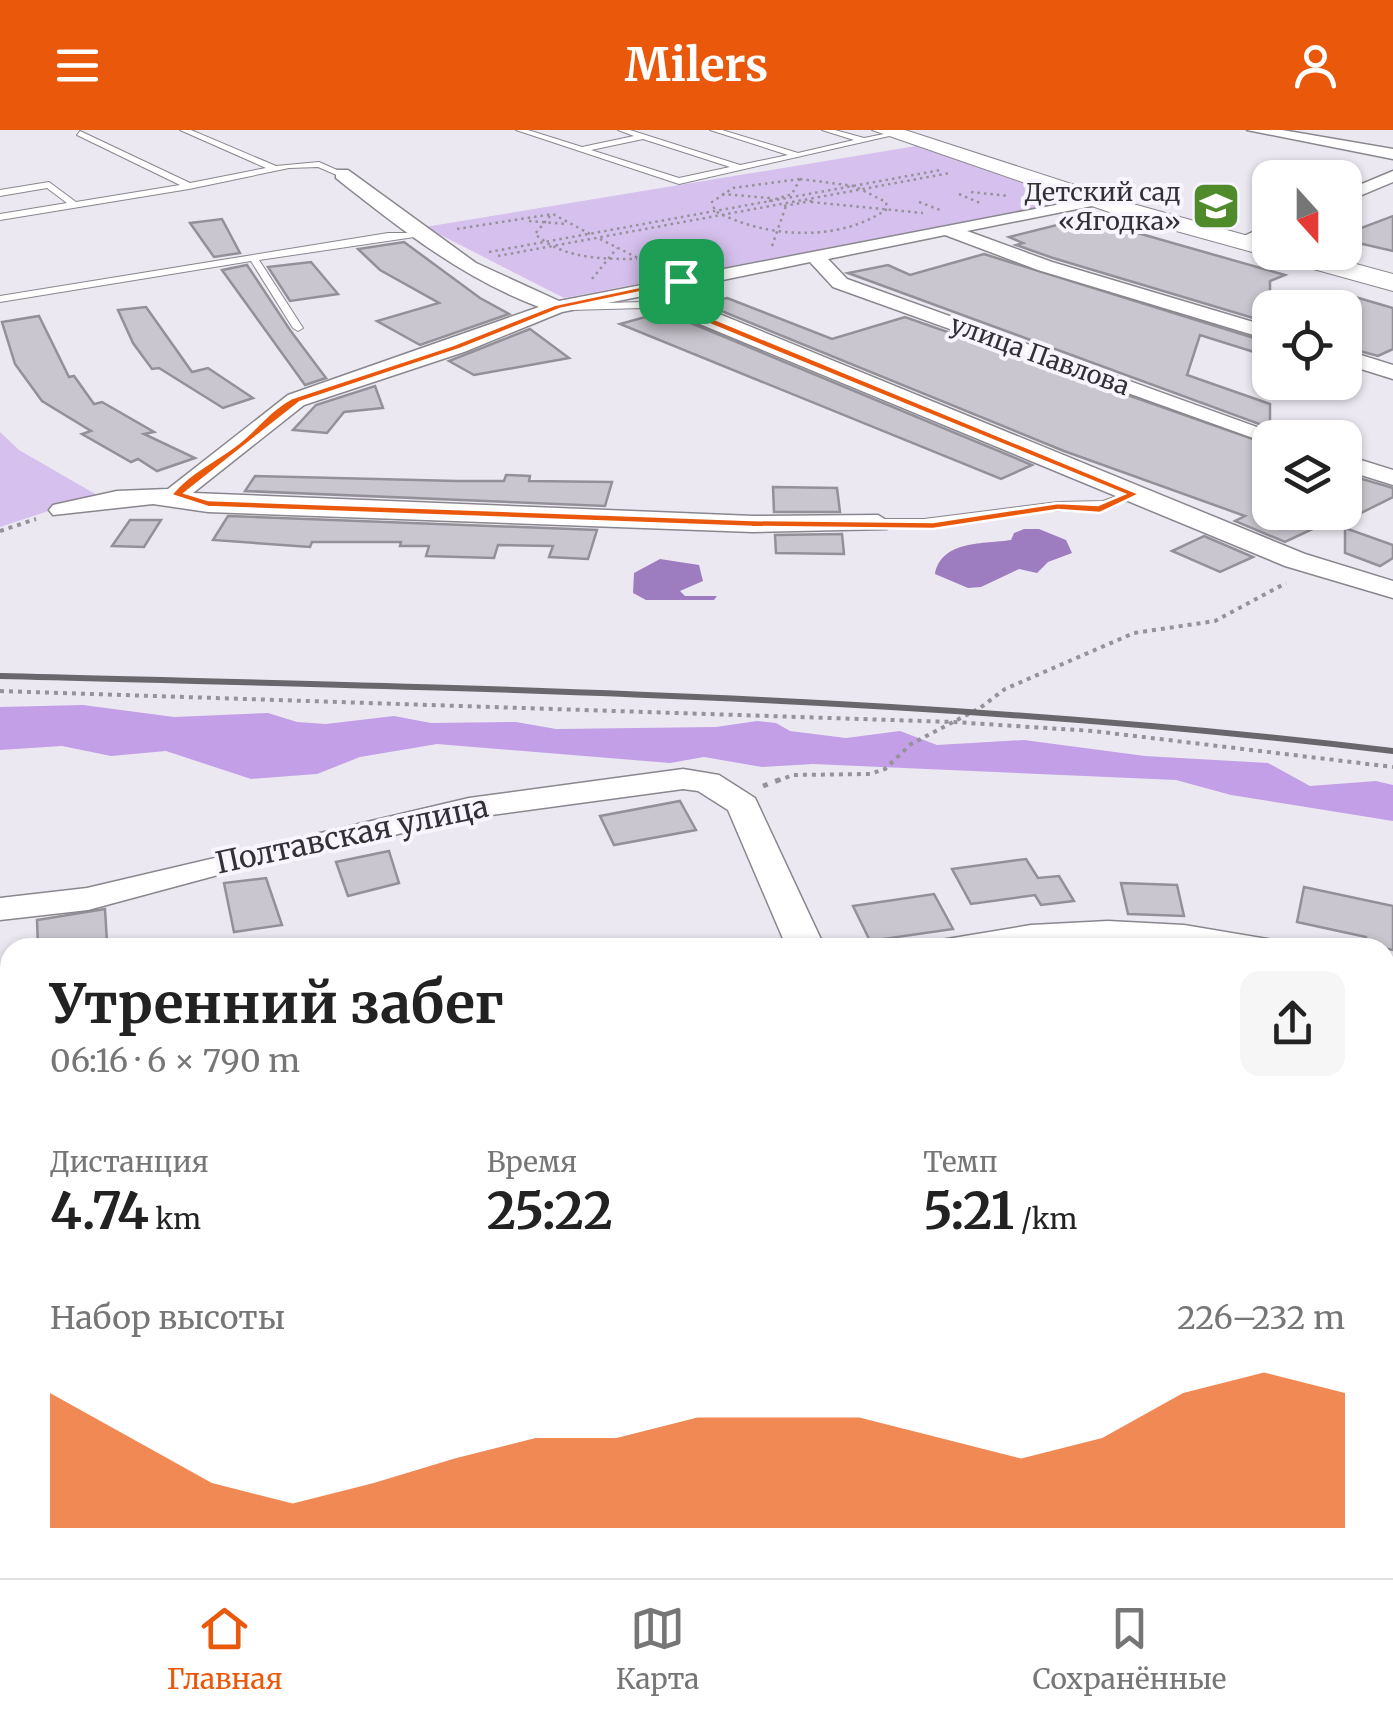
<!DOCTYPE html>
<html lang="ru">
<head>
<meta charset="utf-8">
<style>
  body { margin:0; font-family:Merriweather,serif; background:#f6f6f6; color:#222; height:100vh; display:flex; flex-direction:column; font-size:38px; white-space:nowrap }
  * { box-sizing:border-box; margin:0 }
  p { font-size:32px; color:#767676 }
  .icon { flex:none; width:55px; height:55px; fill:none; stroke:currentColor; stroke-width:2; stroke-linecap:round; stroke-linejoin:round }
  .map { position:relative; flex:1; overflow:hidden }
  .panel { position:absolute; left:0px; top:808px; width:1395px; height:642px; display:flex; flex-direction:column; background:#fff; border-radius:30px 30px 0 0; box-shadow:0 2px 8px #0004 }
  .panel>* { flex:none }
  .needle { width:65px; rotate:159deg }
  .buttons { position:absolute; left:1252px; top:30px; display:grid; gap:20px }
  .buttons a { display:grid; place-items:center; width:110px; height:110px; border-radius:20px; background:#fff; box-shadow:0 2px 8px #0004; font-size:50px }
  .pin { position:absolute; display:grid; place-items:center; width:85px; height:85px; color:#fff; margin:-42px; border-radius:20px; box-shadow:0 5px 15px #0006 }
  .round { display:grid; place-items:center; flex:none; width:105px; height:105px; border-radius:20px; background:#f6f6f6 }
  .headline { display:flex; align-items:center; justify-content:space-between; height:170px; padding:0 50px }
  h1 { font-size:55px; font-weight:700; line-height:75px }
  .figures { display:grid; grid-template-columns:repeat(3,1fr); gap:15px; height:170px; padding:10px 50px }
  .figures div { display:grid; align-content:center }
  .figures b { font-size:50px; font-weight:700 }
  .figures small { font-size:28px; font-weight:400 }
  .figures p { font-size:28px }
  .chart { height:280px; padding:20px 50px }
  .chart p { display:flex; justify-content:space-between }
  .chart svg { width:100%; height:180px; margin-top:10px; fill:#ea580c; opacity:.7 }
  header { display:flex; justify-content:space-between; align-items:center; height:130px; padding:0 50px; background:#ea580c; color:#fff; font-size:45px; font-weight:700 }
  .menu { display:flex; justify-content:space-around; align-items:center; height:140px; border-top:2px solid #e0e0e0; background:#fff; font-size:28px; color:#767676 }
  .menu a { display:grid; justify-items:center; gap:5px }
  .menu .selected { color:#ea580c }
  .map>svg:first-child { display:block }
  .green { fill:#d6c0ee }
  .forest { fill:#c29fe6 }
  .water { fill:#9e7cc0 }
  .building { fill:#cac6cf; stroke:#949098; stroke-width:2.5 }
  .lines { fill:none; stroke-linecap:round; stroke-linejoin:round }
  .lane-casing { stroke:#8a868e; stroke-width:2 }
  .street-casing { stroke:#8a868e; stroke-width:3 }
  .secondary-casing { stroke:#8a868e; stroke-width:2 }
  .path-far2 { stroke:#959299; stroke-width:2.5; stroke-dasharray:2.5 4; stroke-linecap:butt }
  .path-far1 { stroke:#959299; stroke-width:4; stroke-dasharray:4 5; stroke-linecap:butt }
  .path { stroke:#959299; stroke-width:5; stroke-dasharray:5 8; stroke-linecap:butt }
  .lane { fill:#fff; fill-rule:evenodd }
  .street { fill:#fff; fill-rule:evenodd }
  .secondary { fill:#fff; fill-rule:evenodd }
  .rail { stroke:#6a676c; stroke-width:6 }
  .route { fill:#ea580c; stroke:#fff; stroke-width:2.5; fill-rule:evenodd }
  .labels { text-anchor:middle; stroke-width:8; stroke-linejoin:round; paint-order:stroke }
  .far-poi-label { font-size:25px; fill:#333135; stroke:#f9f5fe; text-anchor:end }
  .far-street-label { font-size:25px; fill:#333135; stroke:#f9f5fe }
  .street-label { font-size:30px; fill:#333135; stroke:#f9f5fe }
</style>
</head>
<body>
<header><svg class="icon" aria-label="menu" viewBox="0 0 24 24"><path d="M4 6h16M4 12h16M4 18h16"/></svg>Milers<svg class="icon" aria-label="person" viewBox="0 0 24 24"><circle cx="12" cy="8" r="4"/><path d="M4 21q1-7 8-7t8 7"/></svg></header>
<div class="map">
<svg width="1393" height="1448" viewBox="0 0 1393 1448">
  <rect width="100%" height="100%" fill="#ece8f1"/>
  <!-- green -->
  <g class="green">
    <polygon points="916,16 1067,67 1064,73 564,168 425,97"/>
    <polygon points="0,302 19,320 97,365 0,397"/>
  </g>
  <!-- forest -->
  <polygon class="forest" points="83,575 174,587 268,583 297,592 326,594 394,586 431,593 516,592 556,599 716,597 757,591 776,593 790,601 846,608 900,601 937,615 1024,610 1145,626 1268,633 1310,656 1376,651 1393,655 1393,691 1231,665 1176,650 813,634 762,637 704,627 670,633 437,614 360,627 317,644 251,649 166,621 111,626 62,616 0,620 0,577"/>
  <!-- water -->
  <g class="water">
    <path d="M1024,399h15l27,11 6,13 -24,9 -11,11 -18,-4 -38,18 -13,1 -33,-14c6,-34 50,-30 76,-34l3,-7z"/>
    <polygon points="660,429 699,435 703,451 680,461 685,466 717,466 714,470 646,470 633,463 634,443"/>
  </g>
  <!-- building -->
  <g class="building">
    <polygon points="1393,86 1393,121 1345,110 1345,104"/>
    <polygon points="1085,88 1285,145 1270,151 1270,193 1053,128 1016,115 1023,113 1009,107"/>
    <polygon points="222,89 240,123 214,127 190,93"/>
    <polygon points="404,112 480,168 509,184 420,215 377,191 439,173 380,140 358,119"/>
    <polygon points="984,124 1270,213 1270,227 1200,205 1187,245 1270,274 1270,298 848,143 888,135 910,145"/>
    <polygon points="311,132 338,164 290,171 268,137"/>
    <polygon points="247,135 290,200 326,248 305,255 222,140"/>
    <polygon points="1345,164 1393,178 1393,219 1378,226 1345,217"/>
    <polygon points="727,168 832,209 905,187 1270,315 1270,382 1317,397 1285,412 1235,391 1245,386 1064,321 702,173"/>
    <polygon points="146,177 192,242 208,238 253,268 223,278 159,238 152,239 133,213 118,180"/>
    <polygon points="656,184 674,186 1032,335 1001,349 620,194"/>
    <polygon points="39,186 69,247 74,246 94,274 102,272 154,302 144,304 195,328 157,341 138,329 131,332 82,304 91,301 42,271 15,234 2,192"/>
    <polygon points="530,199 569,228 474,245 449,231"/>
    <polygon points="375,256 383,278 344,282 327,303 293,300 316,275"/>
    <polygon points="506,345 530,346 529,351 612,352 605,376 245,361 255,346 457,351 504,351"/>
    <polygon points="1352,346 1393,358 1393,367 1345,391 1345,350"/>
    <polygon points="773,357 837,358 840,382 774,382"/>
    <polygon points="228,386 597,400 588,429 549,427 553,416 498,415 494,428 426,426 429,416 400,416 401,412 312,412 310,417 213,410"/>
    <polygon points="130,390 161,390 144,417 112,416"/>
    <polygon points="1345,398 1393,415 1393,428 1380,436 1345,423"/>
    <polygon points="842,404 844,424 776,423 775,405"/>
    <polygon points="1204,406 1253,427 1220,442 1172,421"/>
    <polygon points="680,671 696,700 614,715 600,686"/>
    <polygon points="389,721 399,753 348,766 336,732"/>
    <polygon points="1026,729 1038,748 1059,746 1074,771 1041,775 1035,765 971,774 952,739"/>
    <polygon points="266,748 282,795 234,802 224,753"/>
    <polygon points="1121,753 1177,755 1184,786 1128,784"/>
    <polygon points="1304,757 1393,776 1393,820 1365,814 1366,807 1297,792"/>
    <polygon points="934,764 953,799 870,811 853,776"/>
    <polygon points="105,779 107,812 86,818 38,818 37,790"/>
  </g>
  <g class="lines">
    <!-- lane casing -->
    <g class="lane-casing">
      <g id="lane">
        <polygon points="180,0 191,0 276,36 319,32 346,44 339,46 318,37 289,38 189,59 0,90 0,84 67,73 47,58 0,66 0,60 49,52 76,72 180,55 77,5 80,1 190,53 266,38"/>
        <path d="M516,0h12l54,17 52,-11 -16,-6h12l110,35 48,-10 -78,-25h12l76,23 56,-13 -32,-10h13l29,8 30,-6 4,2 -219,50zM643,9l87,28 -51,11 -88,-28z"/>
        <polygon points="388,103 416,103 421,106 259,130 303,198 298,201 293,198 251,131 0,172 0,166"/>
        <polygon points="642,172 690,181 685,184 642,178 571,180 566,177 571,174"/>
        <path d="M1134,360l4,1v6c-32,13 -64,11 -98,15 -55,7 -107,17 -162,15l-7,-4 7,-4h46l134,-17 45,-1z"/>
      </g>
    </g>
    <!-- street casing -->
    <g class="street-casing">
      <g id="street">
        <polygon points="1247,0 1282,0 1393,19 1393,29"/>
        <path d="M336,40h12l128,93 83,38 543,-105v8l-135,27 85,31 218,65v13l-232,-70 -93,-35 -117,24 19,20 440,159h-17l-3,5 -434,-156 -23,-25 -121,25 -4,13 620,254 88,27v17l-108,-32 -607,-251 -14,-14 4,-10 -106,21 -98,40 -160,53 -111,88 560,23 125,-1 13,8 -4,6 -134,3 -545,-20 -55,-8 -100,11 -4,-5 4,-5 64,-14 51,-2 120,-94 251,-88c-77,-29 -140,-79 -203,-129z"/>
        <polygon points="1393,41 1393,52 1345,72 1345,61"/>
        <polygon points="1270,94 1270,106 1240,118 1231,112"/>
        <polygon points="1345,220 1393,235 1393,249 1345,234"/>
        <polygon points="1345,325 1393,340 1393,355 1345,340"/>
        <polygon points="683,639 719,645 755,668 825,818 787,818 728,680 698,661 683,659 469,688 229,742 88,780 0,790 0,768 87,758 469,668"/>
        <polygon points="1108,791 1184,795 1274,810 1279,818 936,818 941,810 1031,795"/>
        <polygon points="1385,829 1393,831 1393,855 1385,853"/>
        <polygon points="10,1009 10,1041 0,1043 0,1011"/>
        <polygon points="1385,1135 1393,1137 1393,1173 1385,1171"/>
        <polygon points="1385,1377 1393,1379 1393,1427 1385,1425"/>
        <polygon points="10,1400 10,1440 30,1440 0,1448 0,1403"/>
        <polygon points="1160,1440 1217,1440 1220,1448 1164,1448"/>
        <polygon points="1299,1440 1353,1440 1350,1448 1296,1448"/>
      </g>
    </g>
    <!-- secondary casing -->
    <g class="secondary-casing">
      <polygon id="secondary" points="872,0 905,0 1133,74 1270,112 1270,122 1312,122 1393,144 1393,161 1115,84"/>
    </g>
    <!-- path-far2 -->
    <g class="path-far2">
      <path d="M800,49l54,7 32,16 1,7c-48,34 -122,29 -172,2l-3,-9 21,-14z"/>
      <polyline points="971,62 1008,66"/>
      <polyline points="722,64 770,68"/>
      <polyline points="959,64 980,73"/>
      <polyline points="769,71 792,64 800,49"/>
      <polyline points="811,72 923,83"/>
      <polyline points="919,72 940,80"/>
      <polyline points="784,76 812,71"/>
      <path d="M550,86l-15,18c29,25 65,25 102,25"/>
      <polyline points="529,91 568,94"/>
      <polyline points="457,99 553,84 590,104"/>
      <polyline points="600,109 652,135"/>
      <polyline points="772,116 786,76"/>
      <polyline points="489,122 941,40"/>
      <polyline points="498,126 950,43"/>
      <polyline points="592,149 617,118"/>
    </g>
    <!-- path-far1 -->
    <g class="path-far1">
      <polyline points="0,401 36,389"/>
      <polyline points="0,561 953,592 1093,601 1393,637"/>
      <polyline points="777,651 793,645 870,644 885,639 911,614 980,578 1005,559 1134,503 1215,491 1286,453"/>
    </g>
    <!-- path -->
    <polyline class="path" points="763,656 784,648"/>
    <!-- lane -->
    <use href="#lane" class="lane"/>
    <!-- street -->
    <use href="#street" class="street"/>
    <!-- secondary -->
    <use href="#secondary" class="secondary"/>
    <!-- rail -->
    <path class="rail" d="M0,546c466,12 930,19 1393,75"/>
  </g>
  <!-- route -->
  <path class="route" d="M681,148l5,3 -7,19 9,8 452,186 -40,19 -42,-3 -125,19 -181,-2 -544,-20 -37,-12c18,-23 43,-33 65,-50 20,-15 33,-35 56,-47l161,-53 101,-40zM675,155l-5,15 12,13 442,181 -26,11 -40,-2 -125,19 -181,-2 -544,-20 -23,-7 115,-91 160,-53 100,-40z"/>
  <!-- icons -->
  <defs>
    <g id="school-square" transform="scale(2.5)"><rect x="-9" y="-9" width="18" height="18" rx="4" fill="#4f8b2a" stroke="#f9f5fe"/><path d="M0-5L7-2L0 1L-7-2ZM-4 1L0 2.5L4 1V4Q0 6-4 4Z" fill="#fff"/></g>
  </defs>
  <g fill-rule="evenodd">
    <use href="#school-square" x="1216" y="76"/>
  </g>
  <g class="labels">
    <!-- far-poi labels -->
    <g class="far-poi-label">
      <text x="1181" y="71">Детский сад<tspan x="1181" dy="29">«Ягодка»</tspan></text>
    </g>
    <!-- far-street labels -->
    <g class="far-street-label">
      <text transform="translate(1040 225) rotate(20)" y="9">улица Павлова</text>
    </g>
    <!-- street labels -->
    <g class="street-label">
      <text transform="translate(352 705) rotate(-12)" y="10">Полтавская улица</text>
    </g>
  </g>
</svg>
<div class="buttons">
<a><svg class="needle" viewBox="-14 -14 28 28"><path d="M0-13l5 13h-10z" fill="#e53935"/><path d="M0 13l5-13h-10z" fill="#767676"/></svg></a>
<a><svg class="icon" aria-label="locate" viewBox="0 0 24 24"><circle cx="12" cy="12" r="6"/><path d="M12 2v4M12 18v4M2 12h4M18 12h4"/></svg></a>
<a><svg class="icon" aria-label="layers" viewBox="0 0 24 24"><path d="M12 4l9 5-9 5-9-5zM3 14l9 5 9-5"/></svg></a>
</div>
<div class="pin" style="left:681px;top:151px;background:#1e9e55"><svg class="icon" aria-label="arrive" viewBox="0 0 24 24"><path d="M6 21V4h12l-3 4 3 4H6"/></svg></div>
<section class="panel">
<div class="headline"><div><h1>Утренний забег</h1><p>06:16 · 6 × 790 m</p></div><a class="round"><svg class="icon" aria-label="share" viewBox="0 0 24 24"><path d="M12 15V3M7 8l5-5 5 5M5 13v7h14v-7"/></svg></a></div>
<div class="figures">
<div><p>Дистанция</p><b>4.74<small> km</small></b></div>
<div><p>Время</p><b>25:22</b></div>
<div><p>Темп</p><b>5:21<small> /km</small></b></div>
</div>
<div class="chart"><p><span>Набор высоты</span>226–232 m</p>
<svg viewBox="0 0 160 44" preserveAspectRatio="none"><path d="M0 44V11L10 22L20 33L30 38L40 33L50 27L60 22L70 22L80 17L90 17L100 17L110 22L120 27L130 22L140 11L150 6L160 11V44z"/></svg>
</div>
</section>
</div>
<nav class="menu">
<a class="selected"><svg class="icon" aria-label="home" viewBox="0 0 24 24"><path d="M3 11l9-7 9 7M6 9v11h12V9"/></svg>Главная</a>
<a><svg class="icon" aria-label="map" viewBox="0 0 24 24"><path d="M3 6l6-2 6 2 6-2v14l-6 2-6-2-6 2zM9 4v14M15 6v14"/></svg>Карта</a>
<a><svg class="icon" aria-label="saved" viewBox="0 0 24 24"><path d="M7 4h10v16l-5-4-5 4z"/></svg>Сохранённые</a>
</nav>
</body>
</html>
